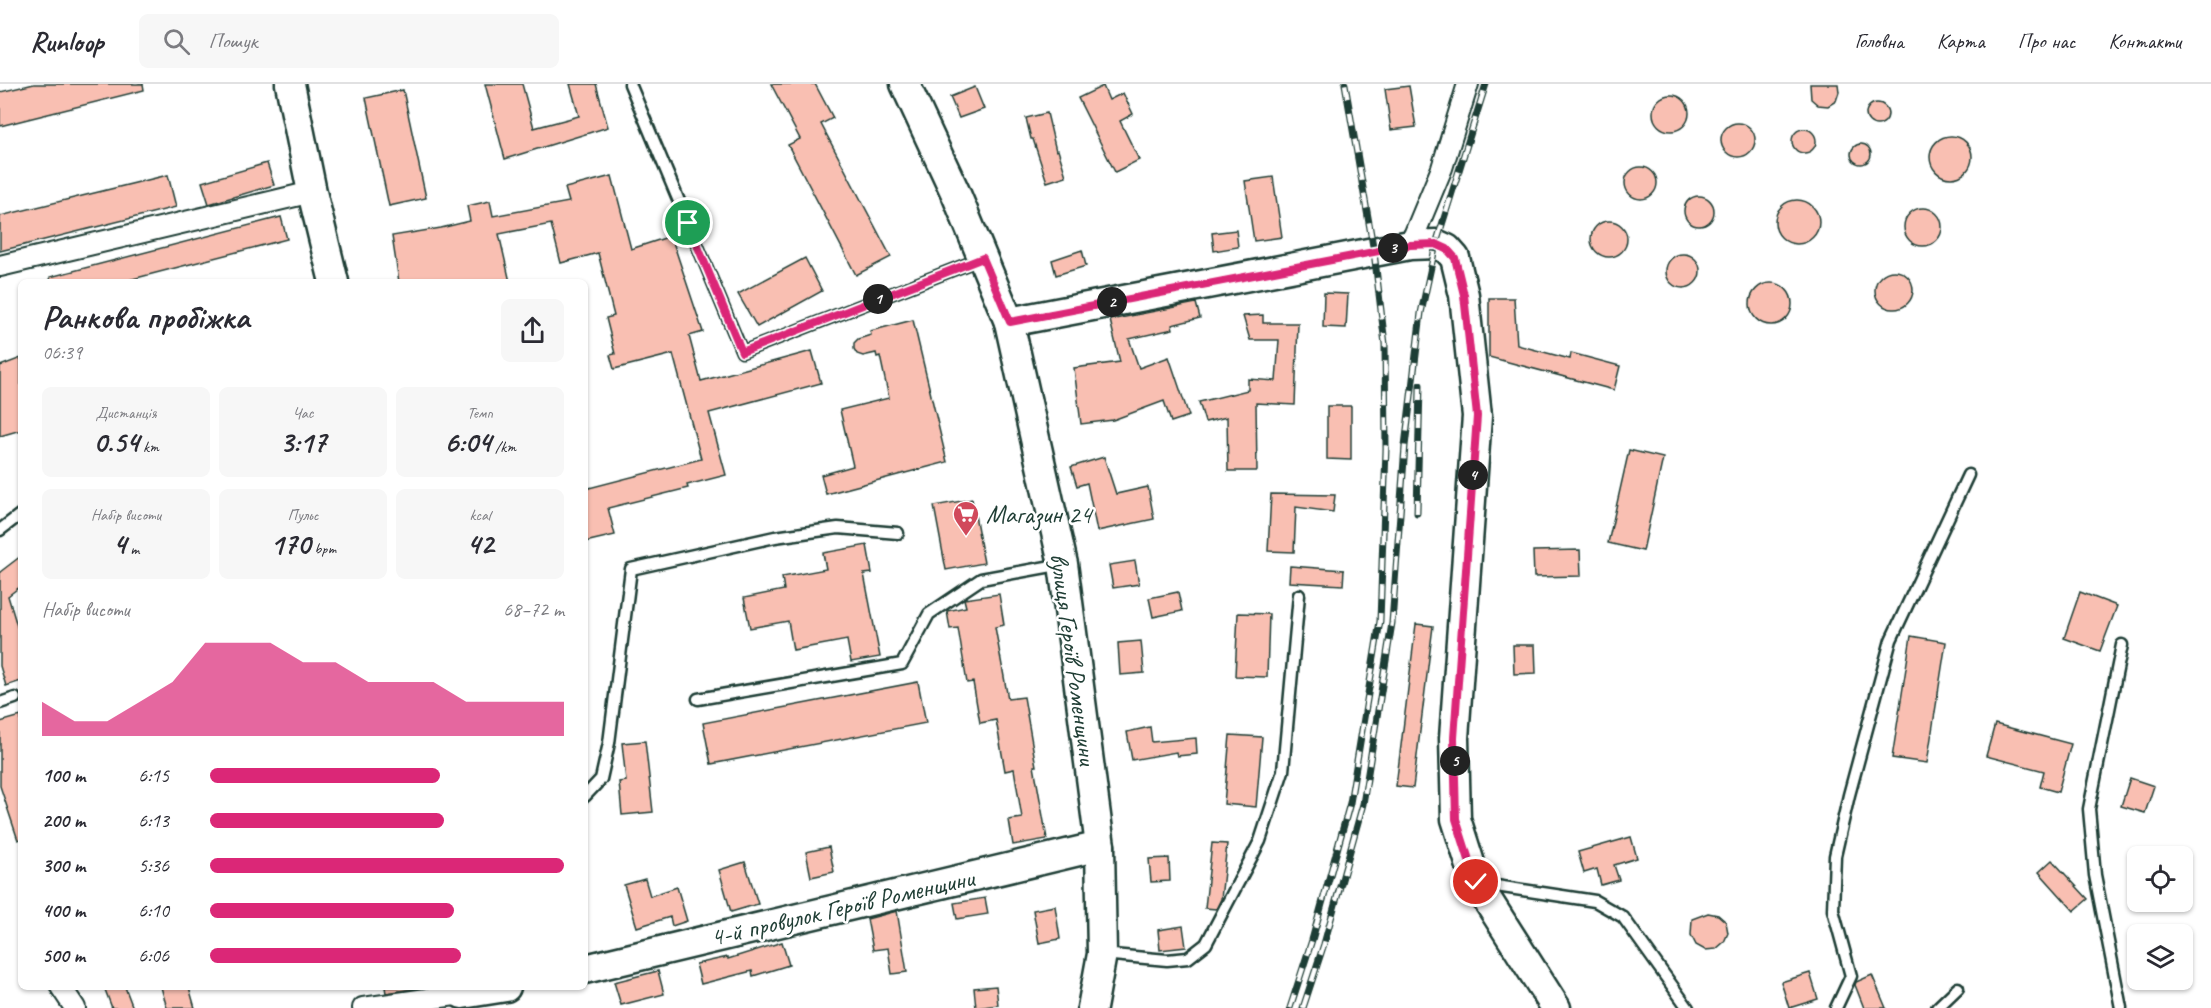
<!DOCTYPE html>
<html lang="uk">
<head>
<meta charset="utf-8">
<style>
  body { margin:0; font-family:Caveat,sans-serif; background:#f7f7f7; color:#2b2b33; height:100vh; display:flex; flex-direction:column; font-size:22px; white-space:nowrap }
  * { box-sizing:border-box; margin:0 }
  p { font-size:20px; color:#7c7c81 }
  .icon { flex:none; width:33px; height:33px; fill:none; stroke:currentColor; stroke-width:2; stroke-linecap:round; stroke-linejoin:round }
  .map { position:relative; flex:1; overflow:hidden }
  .panel { position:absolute; left:18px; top:195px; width:570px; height:711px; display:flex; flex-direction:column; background:#fff; border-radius:9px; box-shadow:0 2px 4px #0004 }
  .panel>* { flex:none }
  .controls { position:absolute; left:2127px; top:762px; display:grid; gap:12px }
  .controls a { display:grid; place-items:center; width:66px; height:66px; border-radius:9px; background:#fff; box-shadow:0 2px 4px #0004; font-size:30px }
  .pin { position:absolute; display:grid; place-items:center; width:51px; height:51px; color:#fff; margin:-26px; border:3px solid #fff; border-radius:50%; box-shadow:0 2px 6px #0007 }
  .km { position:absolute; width:30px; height:30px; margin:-15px; border-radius:50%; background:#222; color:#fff; font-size:16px; line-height:30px; text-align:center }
  .round { display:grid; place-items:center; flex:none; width:63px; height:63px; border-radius:9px; background:#f7f7f7 }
  .head { display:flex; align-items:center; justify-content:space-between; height:102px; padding:0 24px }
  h1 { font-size:33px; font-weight:800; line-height:45px }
  .stats { display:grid; grid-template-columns:repeat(3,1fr); gap:9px; height:102px; padding:6px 24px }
  .stats div { display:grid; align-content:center; border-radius:9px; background:#f7f7f7; text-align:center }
  .stats b { font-size:30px; font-weight:800 }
  .stats small { font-size:16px; font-weight:400 }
  .stats p { font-size:16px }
  .chart { height:168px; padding:12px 24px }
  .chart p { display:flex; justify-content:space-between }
  .chart svg { width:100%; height:108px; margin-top:6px; fill:#db2777; opacity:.7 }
  ul { padding:0 24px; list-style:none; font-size:20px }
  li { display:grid; grid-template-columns:96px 72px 1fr; align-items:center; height:45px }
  li i { height:15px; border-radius:8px; background:#db2777 }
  header { display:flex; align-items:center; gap:36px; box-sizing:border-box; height:84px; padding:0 30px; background:#fff; border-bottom:2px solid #e1e1e2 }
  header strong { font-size:28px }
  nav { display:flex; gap:33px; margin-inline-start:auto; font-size:21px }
  .search { width:420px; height:54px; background:#f7f7f7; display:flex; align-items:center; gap:15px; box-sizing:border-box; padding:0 21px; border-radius:9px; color:#7c7c81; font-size:22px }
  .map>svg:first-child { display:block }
  .building { fill:#f9bfb2; stroke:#1f3d34; stroke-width:1.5 }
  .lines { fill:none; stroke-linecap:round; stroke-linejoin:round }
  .lane-casing { stroke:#1f3d34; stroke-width:15 }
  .street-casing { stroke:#1f3d34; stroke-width:24 }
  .secondary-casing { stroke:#1f3d34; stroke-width:33 }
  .lane { stroke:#fff; stroke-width:10 }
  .street { stroke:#fff; stroke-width:20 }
  .secondary { stroke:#fff; stroke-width:28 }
  .rail-casing { stroke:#1f3d34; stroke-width:7 }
  .rail { stroke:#fff; stroke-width:4.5; stroke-dasharray:14; stroke-linecap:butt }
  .route-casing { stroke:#fff; stroke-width:12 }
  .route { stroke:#db2777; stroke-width:8 }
  .labels { text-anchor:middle; stroke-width:5; stroke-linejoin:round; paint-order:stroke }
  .poi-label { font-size:26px; fill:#1f3d34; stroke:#fff; text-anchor:start }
  .street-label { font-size:26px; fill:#1f3d34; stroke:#fff }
</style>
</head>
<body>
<header>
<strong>Runloop</strong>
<div class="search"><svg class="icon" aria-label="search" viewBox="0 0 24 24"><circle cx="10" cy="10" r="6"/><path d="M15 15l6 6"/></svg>Пошук</div>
<nav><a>Головна</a><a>Карта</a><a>Про нас</a><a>Контакти</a></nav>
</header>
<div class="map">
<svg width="2211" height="924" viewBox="0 0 2211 924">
  <rect width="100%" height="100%" fill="#fff"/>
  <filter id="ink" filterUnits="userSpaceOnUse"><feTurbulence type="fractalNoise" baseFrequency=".0167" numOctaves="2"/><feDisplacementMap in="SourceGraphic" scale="12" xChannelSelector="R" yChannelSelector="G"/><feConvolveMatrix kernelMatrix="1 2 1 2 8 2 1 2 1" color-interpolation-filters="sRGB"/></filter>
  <g filter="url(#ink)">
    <!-- building -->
    <g class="building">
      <polygon points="34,0 143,0 144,6 0,42 0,8"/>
      <polygon points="485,0 522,0 534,44 579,32 570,0 596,0 608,43 505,75"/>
      <polygon points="771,0 815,0 833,34 821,40 891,173 856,191 788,61 800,55"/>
      <polygon points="1810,0 1838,0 1839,8 1836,17 1828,22 1818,21 1811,15"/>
      <polygon points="1103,2 1109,16 1123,9 1133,30 1120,37 1139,76 1115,88 1078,14"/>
      <polygon points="1409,2 1416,43 1391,46 1385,5"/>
      <polygon points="975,3 984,25 959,34 950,13"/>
      <polygon points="403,6 426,114 389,122 366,14"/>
      <circle cx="1671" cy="29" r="18"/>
      <circle cx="1877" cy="30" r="11"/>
      <polygon points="1047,29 1056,67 1058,66 1066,92 1047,98 1033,55 1031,55 1026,34"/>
      <circle cx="1738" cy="56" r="17"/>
      <circle cx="1804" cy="57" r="12"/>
      <circle cx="1951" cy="73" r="21"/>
      <circle cx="1861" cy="70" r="10"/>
      <polygon points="267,79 274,101 209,120 202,98"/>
      <circle cx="1641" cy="99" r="16"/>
      <polygon points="168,91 176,123 0,167 0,132"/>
      <polygon points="612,92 631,165 671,152 703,248 689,252 701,297 812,267 821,299 709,329 726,391 687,401 688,404 608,424 615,451 585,458 585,405 701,375 673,270 614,285 610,271 615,270 606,234 614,232 598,169 561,179 551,140 499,150 510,198 399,198 392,152 441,144 470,137 467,122 490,117 493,132 569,118 565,104"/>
      <polygon points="1273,93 1282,153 1254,157 1245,97"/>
      <circle cx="1699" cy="127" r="15"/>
      <circle cx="1797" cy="138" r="22"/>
      <circle cx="1923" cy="143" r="19"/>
      <polygon points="281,133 287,155 121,198 51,198 50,193"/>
      <circle cx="1609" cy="155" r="18"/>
      <polygon points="1236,146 1238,163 1214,167 1212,149"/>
      <polygon points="1082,166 1086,182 1056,191 1052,176"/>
      <circle cx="1683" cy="187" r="17"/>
      <polygon points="805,174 822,207 757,243 738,210"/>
      <circle cx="1894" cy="206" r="19"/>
      <circle cx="1771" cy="220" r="21"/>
      <polygon points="1324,209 1348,210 1346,244 1323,243"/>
      <polygon points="1489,214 1514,214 1517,261 1570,275 1571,269 1620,282 1614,306 1489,273"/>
      <polygon points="1196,219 1200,234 1172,241 1173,245 1129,255 1139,284 1169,273 1189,332 1171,338 1164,317 1113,336 1081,340 1074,284 1120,278 1110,236"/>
      <polygon points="1263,231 1263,239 1298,239 1295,321 1256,319 1257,387 1228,387 1227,333 1205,338 1199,318 1248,306 1248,295 1276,297 1279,256 1250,256 1243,232"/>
      <polygon points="913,236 947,378 826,410 821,391 853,382 840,326 889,314 880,272 877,273 876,269 863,272 857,270 854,265 854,259 858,255 871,251 870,247"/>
      <polygon points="21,274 21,346 0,352 0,282"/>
      <polygon points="1327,322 1351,322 1351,376 1327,375"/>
      <polygon points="1629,366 1663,374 1643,467 1608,459"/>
      <polygon points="1104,373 1116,410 1148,403 1154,435 1097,447 1087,399 1077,402 1071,383"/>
      <polygon points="1271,410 1335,411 1333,428 1296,423 1294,468 1268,467"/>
      <polygon points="972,415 984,479 946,486 934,422"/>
      <polygon points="867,461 872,489 864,490 880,573 851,578 847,556 793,566 788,537 750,544 744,514 784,506 782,493 826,485 823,469"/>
      <polygon points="1580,466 1581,492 1534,493 1533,467"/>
      <polygon points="21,472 21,502 8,512 21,555 21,597 6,602 0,582 0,488"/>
      <polygon points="1135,477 1139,500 1113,504 1109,481"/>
      <polygon points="1290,482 1344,486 1343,501 1289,498"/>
      <polygon points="1178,508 1182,527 1153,533 1149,514"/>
      <polygon points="2080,508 2117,522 2100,567 2064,554"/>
      <polygon points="999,510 1004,541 995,543 1008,615 1024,613 1036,682 1034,682 1047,755 1013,761 1009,736 1022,734 1014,685 1005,687 996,636 980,639 973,598 967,599 958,544 950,545 947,527 966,523 964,515"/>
      <polygon points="1238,529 1269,530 1267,593 1235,592"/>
      <polygon points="1416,540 1433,542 1413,704 1396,702"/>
      <polygon points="1911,552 1946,558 1927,679 1892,674"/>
      <polygon points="1141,557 1144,589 1120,591 1118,559"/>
      <polygon points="1513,561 1535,561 1536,589 1514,590"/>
      <polygon points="918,598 926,639 711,680 703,639"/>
      <polygon points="21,632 21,755 18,756 0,702 0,638"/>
      <polygon points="1995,640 2071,660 2058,708 2040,703 2044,687 1986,672"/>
      <polygon points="1150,643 1152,658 1196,654 1197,670 1177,672 1176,668 1132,676 1127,648"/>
      <polygon points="1230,651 1262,653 1256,723 1224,720"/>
      <polygon points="645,657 653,728 622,731 619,698 626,697 622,659"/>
      <polygon points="2130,694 2154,702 2145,729 2121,722"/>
      <polygon points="1631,753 1637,774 1614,781 1619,796 1601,801 1597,785 1584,789 1578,768"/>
      <polygon points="1212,759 1227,760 1221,815 1216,825 1205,824"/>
      <polygon points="829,763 834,788 811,793 806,768"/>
      <polygon points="1169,774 1170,797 1151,798 1149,775"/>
      <polygon points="2052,776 2088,815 2074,827 2039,788"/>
      <polygon points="745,778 758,820 731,828 719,786"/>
      <polygon points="645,795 650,812 677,803 687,837 672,842 670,833 637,843 624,801"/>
      <polygon points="985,814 988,830 957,835 954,819"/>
      <polygon points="1055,822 1060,855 1039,859 1033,826"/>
      <polygon points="897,827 907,888 892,890 888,864 873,866 867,835"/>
      <polygon points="1708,829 1718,831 1726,838 1728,849 1724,858 1716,865 1705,866 1696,861 1691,851 1692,835"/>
      <polygon points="1183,842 1186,863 1160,866 1158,846"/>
      <polygon points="782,858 789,881 753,892 752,887 701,900 696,880 728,873 728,875"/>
      <polygon points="658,887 664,910 621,921 614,898"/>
      <polygon points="1810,889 1818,915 1789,924 1781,898"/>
      <polygon points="1872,891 1886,924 1864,924 1855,901 1856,898"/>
      <polygon points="996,902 998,921 976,924 974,904"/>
      <polygon points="104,903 125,903 133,924 112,924"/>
      <polygon points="161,903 189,903 195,924 167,924"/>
      <polygon points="385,903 426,903 386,909"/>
    </g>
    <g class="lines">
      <!-- lane casing -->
      <g class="lane-casing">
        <g id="lane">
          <polyline points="630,0 742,268 983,174"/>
          <polyline points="0,446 21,430"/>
          <polyline points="698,615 902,580 929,530 981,495 1063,480"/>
          <polyline points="0,619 15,614"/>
          <polyline points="585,712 601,695 609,659 631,485 775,453 838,444 898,449"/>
          <polyline points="1483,800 1595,817 1623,833 1688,924"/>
          <polyline points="1102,870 1167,876 1188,874 1206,860 1260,757 1283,687 1299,511"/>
          <polyline points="1836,924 1851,892 1833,826 1835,772 1849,711 1891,556 1968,391"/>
          <polyline points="1937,924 1958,904"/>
          <polyline points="2121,924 2095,791 2089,725 2122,561"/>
        </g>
      </g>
      <!-- street casing -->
      <g class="street-casing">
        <g id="street">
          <polyline points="1410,161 1442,84 1468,0"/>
          <polyline points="0,182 312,108"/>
          <polyline points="61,903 75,924"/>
          <polyline points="363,924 462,910"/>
        </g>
      </g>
      <!-- secondary casing -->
      <g class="secondary-casing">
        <g id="secondary">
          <polyline points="290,0 312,108 334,198"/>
          <polyline points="905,0 956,110 1009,238 1063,480 1100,762 1102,870 1092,924"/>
          <polyline points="1009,238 1410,161 1436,160 1447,165 1455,174 1464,211 1477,332 1454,654 1456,735 1476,798 1556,924"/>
          <polyline points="585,885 1100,762"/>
          <polyline points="462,910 506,903"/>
        </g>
      </g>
      <!-- lane -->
      <use href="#lane" class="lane"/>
      <!-- street -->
      <use href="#street" class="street"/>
      <!-- secondary -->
      <use href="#secondary" class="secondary"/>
      <!-- rail casing -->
      <g class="rail-casing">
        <g id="rail">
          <polyline points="1417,429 1420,301"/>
          <polyline points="1290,924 1312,856 1350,719 1380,537 1386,365 1385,260 1374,168 1345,0"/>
          <polyline points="1303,924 1324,860 1363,720 1392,539 1405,362 1421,229 1436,160 1486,0"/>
        </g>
      </g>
      <!-- rail -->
      <use href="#rail" class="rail"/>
    </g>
  </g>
  <g class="lines" filter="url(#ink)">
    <!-- route casing -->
    <g class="route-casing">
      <polyline id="route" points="688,139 742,268 983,174 1010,238 1410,161 1436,160 1447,165 1455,174 1464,211 1477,332 1454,654 1456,735 1476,798"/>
    </g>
    <!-- route -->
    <use href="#route" class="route"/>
  </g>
  <!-- icons -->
  <defs>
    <g id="supermarket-pin" transform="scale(1.35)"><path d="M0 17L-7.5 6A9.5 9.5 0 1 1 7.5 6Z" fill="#d1495b" stroke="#fff"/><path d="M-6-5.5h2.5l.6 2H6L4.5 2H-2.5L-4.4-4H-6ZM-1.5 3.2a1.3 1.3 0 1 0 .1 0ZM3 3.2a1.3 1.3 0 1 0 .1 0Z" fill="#fff"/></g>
  </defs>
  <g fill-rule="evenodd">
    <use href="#supermarket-pin" x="966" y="430"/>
  </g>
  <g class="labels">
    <!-- poi labels -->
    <g class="poi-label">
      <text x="986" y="439">Магазин 24</text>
    </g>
    <!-- street labels -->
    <g class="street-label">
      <text transform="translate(1074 575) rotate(82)" y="9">вулиця Героїв Роменщини</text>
      <text transform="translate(842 823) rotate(-13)" y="9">4-й провулок Героїв Роменщини</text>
    </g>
  </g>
</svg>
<div class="controls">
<a><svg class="icon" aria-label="locate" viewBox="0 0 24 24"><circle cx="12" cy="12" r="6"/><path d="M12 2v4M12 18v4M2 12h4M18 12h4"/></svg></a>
<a><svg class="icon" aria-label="layers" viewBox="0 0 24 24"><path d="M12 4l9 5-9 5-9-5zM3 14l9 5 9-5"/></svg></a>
</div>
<div class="pin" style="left:688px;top:139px;background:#1e9e55"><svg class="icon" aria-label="arrive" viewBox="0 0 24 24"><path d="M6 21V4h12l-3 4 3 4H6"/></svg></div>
<div class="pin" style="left:1476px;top:798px;background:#d93025"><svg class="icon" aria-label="check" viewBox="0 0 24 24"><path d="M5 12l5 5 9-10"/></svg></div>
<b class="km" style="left:878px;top:215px">1</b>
<b class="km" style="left:1112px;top:218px">2</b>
<b class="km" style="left:1393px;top:164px">3</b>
<b class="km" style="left:1473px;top:391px">4</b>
<b class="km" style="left:1455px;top:677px">5</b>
<section class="panel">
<div class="head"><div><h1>Ранкова пробіжка</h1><p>06:39</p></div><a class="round"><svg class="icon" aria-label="share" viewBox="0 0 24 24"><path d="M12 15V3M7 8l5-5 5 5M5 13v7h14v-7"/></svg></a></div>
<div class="stats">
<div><p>Дистанція</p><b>0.54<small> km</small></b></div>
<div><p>Час</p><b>3:17</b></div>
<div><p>Темп</p><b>6:04<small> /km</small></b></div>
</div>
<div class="stats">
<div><p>Набір висоти</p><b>4<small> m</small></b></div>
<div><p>Пульс</p><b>170<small> bpm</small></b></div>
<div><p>kcal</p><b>42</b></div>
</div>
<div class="chart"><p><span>Набір висоти</span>68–72 m</p>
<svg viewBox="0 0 160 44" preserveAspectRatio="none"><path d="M0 44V30L10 38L20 38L30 30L40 22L50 6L60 6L70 6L80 14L90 14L100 22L110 22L120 22L130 30L140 30L150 30L160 30V44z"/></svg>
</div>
<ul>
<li><b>100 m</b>6:15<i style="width:65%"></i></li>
<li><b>200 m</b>6:13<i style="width:66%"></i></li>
<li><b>300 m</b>5:36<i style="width:100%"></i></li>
<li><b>400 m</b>6:10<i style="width:69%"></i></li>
<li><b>500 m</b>6:06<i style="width:71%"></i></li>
</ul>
</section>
</div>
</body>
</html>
